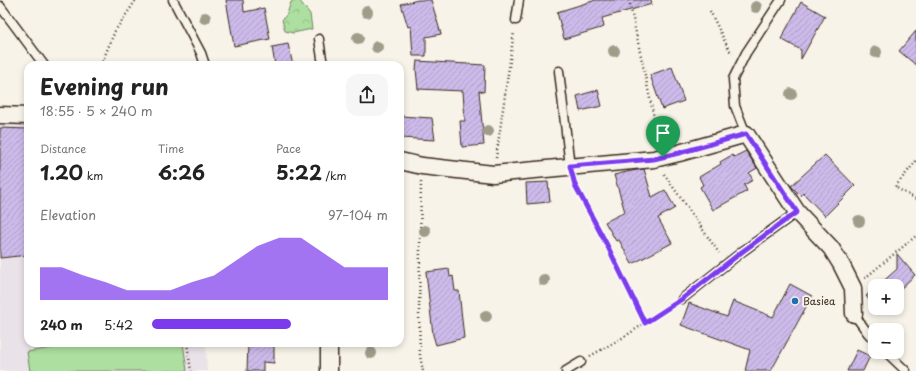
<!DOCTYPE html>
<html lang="en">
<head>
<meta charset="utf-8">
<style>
  body { margin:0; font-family:"Playpen Sans",sans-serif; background:#f6f6f6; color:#222; height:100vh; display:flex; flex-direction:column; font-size:15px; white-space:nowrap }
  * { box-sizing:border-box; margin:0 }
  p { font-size:13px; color:#767676 }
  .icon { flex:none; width:22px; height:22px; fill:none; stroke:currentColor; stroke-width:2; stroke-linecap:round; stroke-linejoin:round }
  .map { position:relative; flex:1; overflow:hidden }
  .panel { position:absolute; left:24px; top:61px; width:380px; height:286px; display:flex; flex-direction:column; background:#fff; border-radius:12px; box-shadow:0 2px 6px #0003 }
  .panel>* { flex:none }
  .tools { position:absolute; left:868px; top:279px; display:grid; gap:8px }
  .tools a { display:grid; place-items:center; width:36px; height:36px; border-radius:8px; background:#fff; box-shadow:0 2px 6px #0003; font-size:20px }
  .pin { position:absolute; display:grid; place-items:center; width:34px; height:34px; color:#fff; margin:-41px -17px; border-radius:50% 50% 50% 0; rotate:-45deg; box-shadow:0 0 4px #0007 }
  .pin .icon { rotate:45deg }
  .round { display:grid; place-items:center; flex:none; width:42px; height:42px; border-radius:12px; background:#f6f6f6 }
  .overview { display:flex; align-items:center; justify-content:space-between; height:68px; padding:0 16px }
  h1 { font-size:22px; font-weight:700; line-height:30px }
  .metrics { display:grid; grid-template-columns:repeat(3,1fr); gap:6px; height:68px; padding:4px 16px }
  .metrics div { display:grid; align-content:center }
  .metrics b { font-size:20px; font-weight:700 }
  .metrics small { font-size:11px; font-weight:400 }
  .metrics p { font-size:11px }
  .chart { height:112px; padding:8px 16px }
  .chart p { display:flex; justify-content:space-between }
  .chart svg { width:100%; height:72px; margin-top:4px; fill:#7c3aed; opacity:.7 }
  ul { padding:0 16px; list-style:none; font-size:13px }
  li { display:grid; grid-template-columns:64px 48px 1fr; align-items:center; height:30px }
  li i { height:10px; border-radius:5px; background:#7c3aed }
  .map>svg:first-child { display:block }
  .built { fill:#eae2e9 }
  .forest { fill:url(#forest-crowns); stroke:#74845f }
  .pitch { fill:#acdfa0; stroke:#74845f }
  .building { fill:url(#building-hatch); stroke:#3b2a1e }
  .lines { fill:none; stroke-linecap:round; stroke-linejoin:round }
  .service-casing { stroke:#3b2a1e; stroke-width:11 }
  .minor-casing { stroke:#3b2a1e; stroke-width:19 }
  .path { stroke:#3b2a1e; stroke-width:2.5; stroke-dasharray:1 3; stroke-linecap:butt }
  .service { stroke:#f7f3e8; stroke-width:8 }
  .minor { stroke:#f7f3e8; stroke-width:16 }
  .tree { fill:#9f9d8a }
  .route-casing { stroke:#fff; stroke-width:8 }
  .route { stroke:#7c3aed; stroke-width:5 }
  .poi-dot { fill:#1f6fb2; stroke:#f7f3e8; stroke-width:1.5 }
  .labels { text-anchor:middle; stroke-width:4; stroke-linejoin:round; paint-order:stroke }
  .poi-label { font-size:10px; fill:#3b2a1e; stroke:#f7f3e8; text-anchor:start }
</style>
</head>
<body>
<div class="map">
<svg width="916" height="371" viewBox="0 0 916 371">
  <defs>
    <pattern id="forest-crowns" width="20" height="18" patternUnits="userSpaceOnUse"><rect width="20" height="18" fill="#acdfa0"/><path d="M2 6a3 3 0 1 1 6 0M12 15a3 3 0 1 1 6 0" fill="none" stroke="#95c089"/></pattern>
    <pattern id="building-hatch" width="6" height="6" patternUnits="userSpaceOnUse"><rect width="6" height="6" fill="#ccbaea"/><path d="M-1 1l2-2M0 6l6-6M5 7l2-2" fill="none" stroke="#b0a0c8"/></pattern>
  </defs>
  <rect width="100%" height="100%" fill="#f7f3e8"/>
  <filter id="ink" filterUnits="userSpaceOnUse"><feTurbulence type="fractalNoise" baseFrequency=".025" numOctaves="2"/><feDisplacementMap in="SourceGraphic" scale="8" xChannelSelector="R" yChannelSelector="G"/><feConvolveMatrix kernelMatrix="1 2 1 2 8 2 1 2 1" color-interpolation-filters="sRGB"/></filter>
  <g filter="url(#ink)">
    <!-- built -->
    <polygon class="built" points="0,122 28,124 28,343 206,343 207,371 0,371"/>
    <!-- forest -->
    <polygon class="forest" points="299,0 310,14 312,29 293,33 285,31 282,20 287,14 291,2"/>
    <!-- pitch -->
    <polygon class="pitch" points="83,343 183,343 187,371 30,371 27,352"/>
    <!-- building -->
    <g class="building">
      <polygon points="226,0 243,0 244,12 264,8 270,39 234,46"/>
      <polygon points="418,0 431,0 441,34 426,37 426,56 413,56 411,26 408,27 401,4"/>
      <polygon points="596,0 651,0 652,4 602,18 604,27 564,39 557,12"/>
      <polygon points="801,2 825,16 801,59 801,50 781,39"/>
      <polygon points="916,31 916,65 899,51"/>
      <polygon points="288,44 293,65 275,65 272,47"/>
      <polygon points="417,61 485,65 484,92 479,91 484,145 462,147 460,121 465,121 463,91 418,89 416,69"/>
      <polygon points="672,67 684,101 662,109 650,75"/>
      <polygon points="598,90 602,106 580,111 577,96"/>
      <polygon points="400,116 432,118 435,140 400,138"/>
      <polygon points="0,128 28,129 28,255 0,258"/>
      <polygon points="746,151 757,168 749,173 753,180 744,185 747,191 713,210 700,187 703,185 699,177 721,164 720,162 732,155 734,157"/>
      <polygon points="825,155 855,186 825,216 803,193 801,196 791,186"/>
      <polygon points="644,169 652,197 665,190 675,208 658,218 672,243 632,264 619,240 616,241 605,222 625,212 614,175 631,171"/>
      <polygon points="548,182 550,202 527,204 526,183"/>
      <polygon points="897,254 915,275 897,292 897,286 878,286 897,269"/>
      <polygon points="449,269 450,277 453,276 455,291 459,291 464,338 436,345 433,335 426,272"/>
      <polygon points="790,284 812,296 771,371 745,371 750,350 681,325 689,303 727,317 733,301 773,317"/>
      <polygon points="875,288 875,307 866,296"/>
      <polygon points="248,343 274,344 274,363 263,362 263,371 247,371"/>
      <polygon points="857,350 870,356 863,371 847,371"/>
    </g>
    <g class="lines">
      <!-- service casing -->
      <g class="service-casing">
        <g id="service">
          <polyline points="173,0 201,53 205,65"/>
          <polyline points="0,6 44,65"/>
          <polyline points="516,20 519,0"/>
          <polyline points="319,39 323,65"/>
          <polyline points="559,71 570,167"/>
          <polyline points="746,134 735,106 733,79 746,53 781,0"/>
          <polyline points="682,299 743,251 797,212"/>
          <polyline points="854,314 867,332 875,341"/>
          <polyline points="886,352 906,371"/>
          <polyline points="566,371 581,362"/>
        </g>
      </g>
      <!-- minor casing -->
      <g class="minor-casing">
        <g id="minor">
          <polyline points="0,115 28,116"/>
          <polyline points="400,161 422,166 493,174 654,159 679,153 746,134 797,212 831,248 841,264 853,288 854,314"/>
          <polyline points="329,371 329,343"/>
        </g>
      </g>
      <!-- path -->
      <g class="path">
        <polyline points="629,0 659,141"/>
        <polyline points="710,11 729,50 733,53"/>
        <polyline points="101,65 115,31 136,0"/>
        <polyline points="496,158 514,32"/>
        <polyline points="916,161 895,187 916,199"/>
        <polyline points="664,174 719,253"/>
        <polyline points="421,182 419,312 420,356 423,371"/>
        <polyline points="575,182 645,323"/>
        <polyline points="865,278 916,236"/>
        <polyline points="187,343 191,371"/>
        <polyline points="590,356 624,337 672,305"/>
      </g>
      <!-- service -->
      <use href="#service" class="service"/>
      <!-- minor -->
      <use href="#minor" class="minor"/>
    </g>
    <!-- trees -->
    <g class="tree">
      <circle cx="756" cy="7" r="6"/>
      <circle cx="367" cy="12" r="6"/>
      <circle cx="205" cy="18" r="6"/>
      <circle cx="358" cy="38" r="6"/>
      <circle cx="377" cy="47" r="6"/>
      <circle cx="614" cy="51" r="6"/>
      <circle cx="876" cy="52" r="6"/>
      <circle cx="791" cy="94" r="6"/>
      <circle cx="488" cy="131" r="6"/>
      <circle cx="859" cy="221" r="6"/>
      <circle cx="425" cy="231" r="6"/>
      <circle cx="544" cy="280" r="6"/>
      <circle cx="486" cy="316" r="6"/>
      <circle cx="371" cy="353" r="6"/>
    </g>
  </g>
  <g class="lines" filter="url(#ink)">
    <!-- route casing -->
    <g class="route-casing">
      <polygon id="route" points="746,134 797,212 743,251 682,299 645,323 607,245 575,185 570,166 654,159 679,153"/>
    </g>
    <!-- route -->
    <use href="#route" class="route"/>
  </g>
  <!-- markers -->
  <circle class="poi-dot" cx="795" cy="301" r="4"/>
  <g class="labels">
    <!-- poi labels -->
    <g class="poi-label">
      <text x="803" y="305">Basiea</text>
    </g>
  </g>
</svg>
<div class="tools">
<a>+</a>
<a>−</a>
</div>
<div class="pin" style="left:663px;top:157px;background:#1e9e55"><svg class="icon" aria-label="arrive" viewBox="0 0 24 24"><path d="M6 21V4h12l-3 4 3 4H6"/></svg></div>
<section class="panel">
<div class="overview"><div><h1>Evening run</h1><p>18:55 · 5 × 240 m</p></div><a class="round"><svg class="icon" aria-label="share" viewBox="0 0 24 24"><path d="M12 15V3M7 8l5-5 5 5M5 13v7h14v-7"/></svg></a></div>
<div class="metrics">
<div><p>Distance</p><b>1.20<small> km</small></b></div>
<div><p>Time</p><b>6:26</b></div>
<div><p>Pace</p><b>5:22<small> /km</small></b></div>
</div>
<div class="chart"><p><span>Elevation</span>97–104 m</p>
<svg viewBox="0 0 160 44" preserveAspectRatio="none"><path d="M0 44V24L10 24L20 29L30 33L40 38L50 38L60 38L70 33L80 29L90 20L100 11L110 6L120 6L130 15L140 24L150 24L160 24V44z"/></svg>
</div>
<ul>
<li><b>240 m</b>5:42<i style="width:59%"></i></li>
</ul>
</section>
</div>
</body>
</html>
